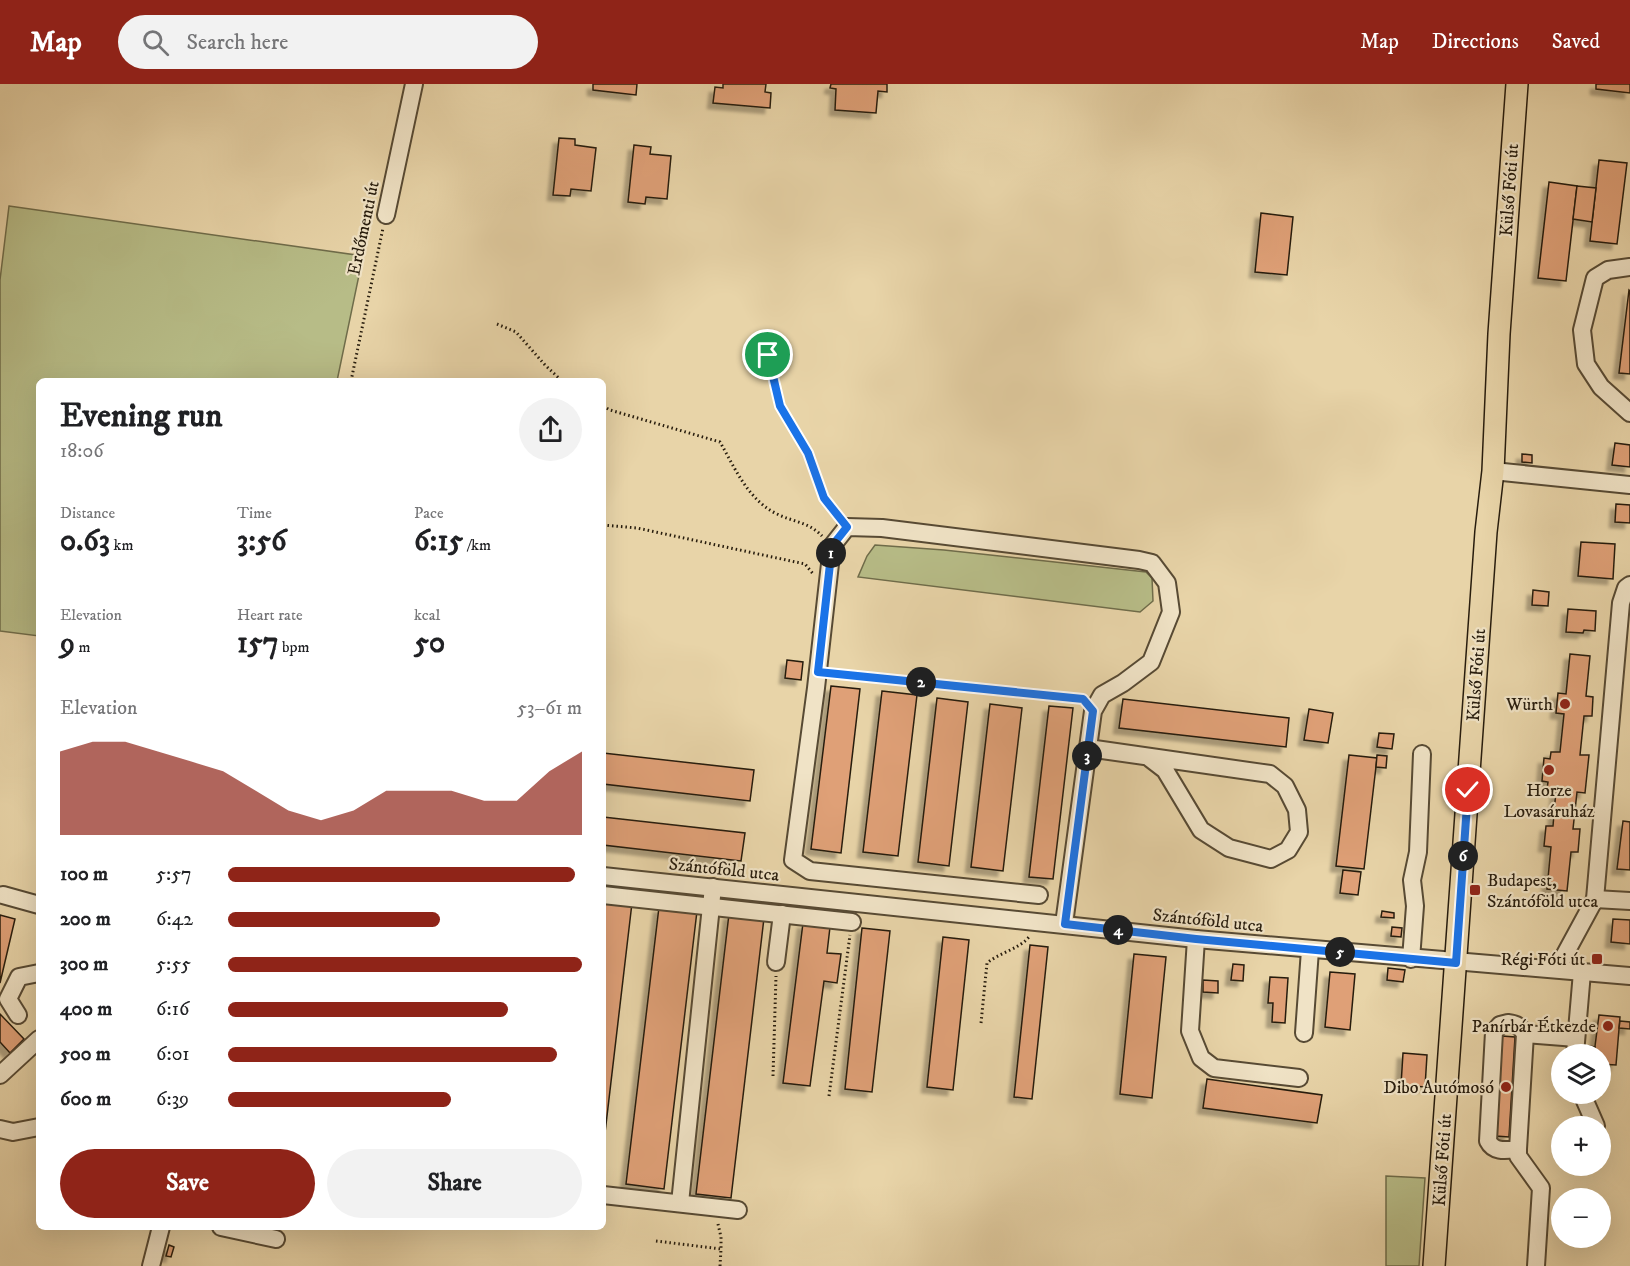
<!DOCTYPE html>
<html lang="en">
<head>
<meta charset="utf-8">
<style>
  body { margin:0; font-family:"IM FELL DW Pica",serif; background:#f2f2f2; color:#202124; height:100vh; display:flex; flex-direction:column; font-size:22px; white-space:nowrap }
  * { box-sizing:border-box; margin:0 }
  p { font-size:20px; color:#757577 }
  .icon { flex:none; width:33px; height:33px; fill:none; stroke:currentColor; stroke-width:2; stroke-linecap:round; stroke-linejoin:round }
  .map { position:relative; flex:1; overflow:hidden }
  .panel { position:absolute; left:36px; top:294px; width:570px; height:852px; display:flex; flex-direction:column; background:#fff; border-radius:9px; box-shadow:0 6px 24px #0002 }
  .panel>* { flex:none }
  .fabs { position:absolute; left:1551px; top:960px; display:grid; gap:12px }
  .fabs a { display:grid; place-items:center; width:60px; height:60px; border-radius:50%; background:#fff; box-shadow:0 6px 24px #0002; font-size:30px }
  .pin { position:absolute; display:grid; place-items:center; width:51px; height:51px; color:#fff; margin:-26px; border:3px solid #fff; border-radius:50%; box-shadow:0 2px 6px #0007 }
  .km { position:absolute; width:30px; height:30px; margin:-15px; border-radius:50%; background:#222; color:#fff; font-size:16px; line-height:30px; text-align:center }
  .round { display:grid; place-items:center; flex:none; width:63px; height:63px; border-radius:32px; background:#f2f2f2 }
  .summary { display:flex; align-items:center; justify-content:space-between; height:102px; padding:0 24px }
  h1 { font-size:33px; font-weight:700; line-height:45px }
  .stats { display:grid; grid-template-columns:repeat(3,1fr); gap:9px; height:102px; padding:6px 24px }
  .stats div { display:grid; align-content:center }
  .stats b { font-size:30px; font-weight:700 }
  .stats small { font-size:16px; font-weight:400 }
  .stats p { font-size:16px }
  .chart { height:168px; padding:12px 24px }
  .chart p { display:flex; justify-content:space-between }
  .chart svg { width:100%; height:108px; margin-top:6px; fill:#8f2418; opacity:.7 }
  .primary-button { display:flex; gap:12px; margin-top:auto; padding:12px 24px }
  .primary-button a { flex:1; height:69px; border-radius:36px; background:#8f2418; color:#fff; font-size:24px; font-weight:700; line-height:69px; text-align:center }
  .primary-button a+a { background:#f2f2f2; color:#202124 }
  ul { padding:0 24px; list-style:none; font-size:20px }
  li { display:grid; grid-template-columns:96px 72px 1fr; align-items:center; height:45px }
  li i { height:15px; border-radius:8px; background:#8f2418 }
  header { display:flex; align-items:center; gap:36px; box-sizing:border-box; height:84px; padding:0 30px; background:#8f2418; color:#fff }
  header strong { font-size:28px }
  nav { display:flex; gap:33px; margin-inline-start:auto; font-size:21px }
  .search { width:420px; height:54px; background:#f2f2f2; display:flex; align-items:center; gap:15px; box-sizing:border-box; padding:0 21px; border-radius:33px; color:#757577; font-size:22px }
  .map>svg:first-child { display:block }
  .green { fill:#b7bc87; stroke:#6f6c4a; stroke-width:1.5 }
  .building { fill:#dfa077; stroke:#271c0d; stroke-width:1.5; filter:url(#shadow) }
  .lines { fill:none; stroke-linecap:round; stroke-linejoin:round }
  .minor-casing { stroke:#574a34; stroke-width:20 }
  .major-casing { stroke:#271c0d; stroke-width:24 }
  .path { stroke:#271c0d; stroke-width:3; stroke-dasharray:1.5 3; stroke-linecap:butt }
  .minor { stroke:#f0e3c6; stroke-width:16 }
  .major { stroke:#e8d4a8; stroke-width:21 }
  .route-casing { stroke:#fff; stroke-width:12 }
  .route { stroke:#1a73e8; stroke-width:8 }
  .poi-dot { fill:#8f2418; stroke:#f0e3c6; stroke-width:2 }
  .labels { text-anchor:middle; stroke-width:4.5; stroke-linejoin:round; paint-order:stroke }
  .street-label { font-size:18px; fill:#271c0d; stroke:#f0e3c6 }
  .poi-label { font-size:18px; fill:#271c0d; stroke:#f0e3c6; text-anchor:end }
</style>
</head>
<body>
<header>
<strong>Map</strong>
<div class="search"><svg class="icon" aria-label="search" viewBox="0 0 24 24"><circle cx="10" cy="10" r="6"/><path d="M15 15l6 6"/></svg>Search here</div>
<nav><a>Map</a><a>Directions</a><a>Saved</a></nav>
</header>
<div class="map">
<svg width="1630" height="1182" viewBox="0 0 1630 1182">
  <defs>
    <filter id="shadow"><feDropShadow dx="-5.5" dy="5.5" stdDeviation="1.5" flood-color="#0004"/></filter>
  </defs>
  <rect width="100%" height="100%" fill="#e8d4a8"/>
  <filter id="stains"><feTurbulence type="fractalNoise" baseFrequency=".00333" numOctaves="4"/><feColorMatrix values="0 0 0 0 .2 0 0 0 0 .09 0 0 0 0 .02 0 0 0 .5 -.17"/></filter>
  <radialGradient id="worn" r=".72"><stop offset=".6" stop-color="#630" stop-opacity="0"/><stop offset="1" stop-color="#630" stop-opacity=".3"/></radialGradient>
  <!-- green -->
  <g class="green">
    <polygon points="9,122 363,172 337,297 39,297 39,552 0,547 0,196"/>
    <polygon points="875,461 944,466 1146,488 1152,494 1153,517 1140,528 858,493 867,472"/>
    <polygon points="1386,1092 1425,1094 1419,1182 1386,1182"/>
  </g>
  <!-- building -->
  <g class="building">
    <polygon points="593,0 637,0 636,11 593,6"/>
    <polygon points="723,0 766,0 765,8 771,9 770,24 713,19 715,3 723,4"/>
    <polygon points="831,0 887,0 887,8 878,7 876,29 835,26 836,5 830,4"/>
    <polygon points="1596,0 1630,0 1630,9 1596,5"/>
    <polygon points="559,54 575,55 575,61 596,64 591,107 571,105 570,112 553,111"/>
    <polygon points="634,61 651,63 650,70 671,72 667,115 646,113 645,120 628,118"/>
    <polygon points="1599,76 1627,79 1617,160 1590,157"/>
    <polygon points="1549,98 1577,102 1566,197 1538,194"/>
    <polygon points="1577,102 1596,104 1592,138 1573,135"/>
    <polygon points="1261,129 1293,133 1287,191 1255,188"/>
    <polygon points="1629,206 1630,207 1630,290 1619,289"/>
    <polygon points="1615,359 1630,361 1630,383 1612,381"/>
    <polygon points="1522,370 1532,371 1532,379 1522,378"/>
    <polygon points="1616,420 1630,421 1630,439 1615,438"/>
    <polygon points="1581,458 1615,460 1613,495 1578,492"/>
    <polygon points="1533,506 1549,508 1548,522 1532,521"/>
    <polygon points="1568,525 1596,527 1595,547 1584,546 1583,549 1566,548"/>
    <polygon points="1570,570 1590,572 1586,612 1593,613 1592,632 1584,632 1580,671 1589,671 1585,709 1577,708 1573,745 1580,745 1578,768 1571,768 1567,807 1547,805 1551,763 1544,762 1546,742 1553,742 1556,706 1547,705 1548,698 1542,697 1544,674 1550,675 1551,668 1560,668 1564,630 1556,629 1558,609 1566,610"/>
    <polygon points="787,576 803,578 801,596 785,594"/>
    <polygon points="831,602 860,605 841,769 811,765"/>
    <polygon points="882,607 917,611 898,772 863,768"/>
    <polygon points="937,614 968,618 949,782 918,778"/>
    <polygon points="1123,615 1289,634 1286,663 1119,644"/>
    <polygon points="990,620 1022,624 1003,787 971,783"/>
    <polygon points="1049,622 1073,624 1053,795 1029,793"/>
    <polygon points="1309,625 1333,629 1328,659 1304,656"/>
    <polygon points="1379,649 1394,650 1392,665 1377,663"/>
    <polygon points="603,669 754,686 750,717 603,700"/>
    <polygon points="1349,671 1377,674 1364,785 1336,782"/>
    <polygon points="1377,671 1387,672 1386,684 1376,683"/>
    <polygon points="603,733 745,749 741,777 603,761"/>
    <polygon points="1623,737 1630,738 1630,786 1617,785"/>
    <polygon points="1343,786 1361,788 1358,811 1340,809"/>
    <polygon points="603,815 632,819 603,1066"/>
    <polygon points="659,823 697,827 664,1105 626,1100"/>
    <polygon points="1382,827 1394,829 1394,834 1381,833"/>
    <polygon points="729,830 764,834 731,1114 696,1110"/>
    <polygon points="0,831 15,835 0,899"/>
    <polygon points="1613,835 1630,836 1630,860 1611,858"/>
    <polygon points="803,839 830,843 827,869 841,870 837,899 824,897 810,1002 783,999"/>
    <polygon points="1392,843 1402,844 1401,853 1391,852"/>
    <polygon points="862,844 890,847 872,1008 845,1005"/>
    <polygon points="943,853 969,856 953,1006 927,1003"/>
    <polygon points="1030,861 1048,863 1032,1015 1014,1013"/>
    <polygon points="1134,870 1166,873 1152,1014 1120,1010"/>
    <polygon points="1233,880 1244,881 1243,897 1231,896"/>
    <polygon points="1388,884 1405,886 1403,898 1387,896"/>
    <polygon points="1330,888 1355,890 1350,946 1325,943"/>
    <polygon points="1270,893 1288,894 1285,939 1272,938 1273,919 1268,919"/>
    <polygon points="1203,896 1218,897 1218,909 1203,908"/>
    <polygon points="0,930 24,955 10,969 0,958"/>
    <polygon points="1599,931 1620,933 1616,981 1600,980 1600,970 1594,970"/>
    <polygon points="1620,937 1630,938 1630,945 1619,944"/>
    <polygon points="1502,952 1515,953 1509,1053 1496,1052"/>
    <polygon points="1581,961 1595,963 1594,970 1580,970"/>
    <polygon points="1403,969 1427,971 1425,1003 1401,1001"/>
    <polygon points="1207,995 1322,1011 1317,1039 1203,1024"/>
    <polygon points="169,1161 174,1163 171,1173 166,1172"/>
  </g>
  <g class="lines">
    <!-- minor casing -->
    <g class="minor-casing">
      <g id="minor">
        <polyline points="386,131 414,0"/>
        <polyline points="1630,183 1608,186 1595,194 1582,246 1586,280 1601,303 1630,329"/>
        <polyline points="1493,387 1630,401"/>
        <polyline points="1088,664 1270,690 1285,702 1297,726 1299,748 1288,766 1271,775 1229,764 1201,746 1165,686 1148,673"/>
        <polyline points="603,792 1196,855 1630,892"/>
        <polyline points="3,811 39,821"/>
        <polyline points="603,811 852,838"/>
        <polyline points="1039,811 810,787 793,776 816,604 832,462 847,443 882,444 1139,476 1152,479 1167,499 1171,528 1151,578 1123,599 1102,611 1093,627 1064,840"/>
        <polyline points="1595,815 1630,817"/>
        <polyline points="1196,855 1190,947 1201,974 1214,984 1299,994"/>
        <polyline points="1411,875 1415,822 1412,796 1418,768 1422,670"/>
        <polyline points="776,878 782,830"/>
        <polyline points="1557,885 1595,815 1621,519 1626,504 1630,501"/>
        <polyline points="18,931 8,915 19,893 39,889"/>
        <path d="M1508,939c9,1 13,4 17,11l-7,115c-11,1 -24,4 -30,-8l6,-109 6,-7z"/>
        <polyline points="1304,949 1310,866"/>
        <polyline points="1525,950 1576,954"/>
        <polyline points="1575,970 1582,888"/>
        <polyline points="0,991 39,955"/>
        <polyline points="1582,1010 1596,1042"/>
        <polyline points="0,1045 13,1048 39,1043"/>
        <polyline points="1518,1065 1518,1072 1541,1104 1536,1182"/>
        <polyline points="603,1111 738,1126"/>
        <polyline points="680,1119 713,803"/>
        <polyline points="221,1143 276,1155"/>
        <polyline points="151,1182 161,1143"/>
      </g>
    </g>
    <!-- major casing -->
    <g class="major-casing">
      <polyline id="major" points="1434,1182 1486,448 1493,387 1499,250 1517,0"/>
    </g>
    <!-- path -->
    <g class="path">
      <polyline points="497,240 516,248 545,281 562,297"/>
      <polyline points="768,252 768,271 780,322 808,369 824,414 839,432"/>
      <polyline points="351,297 383,144"/>
      <path d="M603,322l7,4 110,32c15,26 28,58 57,72 16,8 32,8 45,22"/>
      <polyline points="603,441 637,444 805,480 814,491"/>
      <polyline points="831,589 1082,615"/>
      <path d="M981,939l6,-60c12,-10 32,-14 42,-26"/>
      <polyline points="773,992 776,892"/>
      <polyline points="829,1012 850,851"/>
      <polyline points="718,1140 721,1153 721,1165"/>
      <polyline points="656,1157 721,1165 720,1182"/>
    </g>
    <!-- minor -->
    <use href="#minor" class="minor"/>
    <!-- major -->
    <use href="#major" class="major"/>
  </g>
  <g class="lines">
    <!-- route casing -->
    <g class="route-casing">
      <polyline id="route" points="768,271 780,322 808,369 824,414 847,443 832,462 818,588 1083,615 1093,627 1065,840 1196,855 1456,879 1468,706"/>
    </g>
    <!-- route -->
    <use href="#route" class="route"/>
  </g>
  <!-- markers -->
  <g class="poi-dot">
    <circle cx="1565" cy="620" r="6"/>
    <circle cx="1549" cy="686" r="6"/>
    <rect x="1469" y="800" width="12" height="12" rx="3"/>
    <rect x="1591" y="869" width="12" height="12" rx="3"/>
    <circle cx="1608" cy="942" r="6"/>
    <circle cx="1506" cy="1003" r="6"/>
  </g>
  <g class="labels">
    <!-- street labels -->
    <g class="street-label">
      <text transform="translate(1509 106) rotate(-86)" y="6">Külső Fóti út</text>
      <text transform="translate(363 144) rotate(-78)" y="6">Erdőmenti út</text>
      <text transform="translate(1476 591) rotate(-86)" y="6">Külső Fóti út</text>
      <text transform="translate(724 785) rotate(6)" y="6">Szántóföld utca</text>
      <text transform="translate(1208 836) rotate(6)" y="6">Szántóföld utca</text>
      <text transform="translate(1442 1076) rotate(-86)" y="6">Külső Fóti út</text>
    </g>
    <!-- poi labels -->
    <g class="poi-label">
      <text x="1553" y="626">Würth</text>
      <text x="1549" y="712" text-anchor="middle">Horze<tspan x="1549" dy="21">Lovasáruház</tspan></text>
      <text x="1487" y="802" text-anchor="start">Budapest,<tspan x="1487" dy="21">Szántóföld utca</tspan></text>
      <text x="1585" y="881">Régi Fóti út</text>
      <text x="1596" y="948">Panírbár Étkezde</text>
      <text x="1494" y="1009">Dibo Autómosó</text>
    </g>
  </g>
  <rect width="100%" height="100%" filter="url(#stains)"/>
  <rect width="100%" height="100%" fill="url(#worn)"/>
</svg>
<div class="fabs">
<a><svg class="icon" aria-label="layers" viewBox="0 0 24 24"><path d="M12 4l9 5-9 5-9-5zM3 14l9 5 9-5"/></svg></a>
<a>+</a>
<a>−</a>
</div>
<div class="pin" style="left:768px;top:271px;background:#1e9e55"><svg class="icon" aria-label="arrive" viewBox="0 0 24 24"><path d="M6 21V4h12l-3 4 3 4H6"/></svg></div>
<div class="pin" style="left:1468px;top:706px;background:#d93025"><svg class="icon" aria-label="check" viewBox="0 0 24 24"><path d="M5 12l5 5 9-10"/></svg></div>
<b class="km" style="left:831px;top:469px">1</b>
<b class="km" style="left:921px;top:598px">2</b>
<b class="km" style="left:1087px;top:672px">3</b>
<b class="km" style="left:1118px;top:846px">4</b>
<b class="km" style="left:1340px;top:868px">5</b>
<b class="km" style="left:1463px;top:772px">6</b>
<section class="panel">
<div class="summary"><div><h1>Evening run</h1><p>18:06</p></div><a class="round"><svg class="icon" aria-label="share" viewBox="0 0 24 24"><path d="M12 15V3M7 8l5-5 5 5M5 13v7h14v-7"/></svg></a></div>
<div class="stats">
<div><p>Distance</p><b>0.63<small> km</small></b></div>
<div><p>Time</p><b>3:56</b></div>
<div><p>Pace</p><b>6:15<small> /km</small></b></div>
</div>
<div class="stats">
<div><p>Elevation</p><b>9<small> m</small></b></div>
<div><p>Heart rate</p><b>157<small> bpm</small></b></div>
<div><p>kcal</p><b>50</b></div>
</div>
<div class="chart"><p><span>Elevation</span>53–61 m</p>
<svg viewBox="0 0 160 44" preserveAspectRatio="none"><path d="M0 44V10L10 6L20 6L30 10L40 14L50 18L60 26L70 34L80 38L90 34L100 26L110 26L120 26L130 30L140 30L150 18L160 10V44z"/></svg>
</div>
<ul>
<li><b>100 m</b>5:57<i style="width:98%"></i></li>
<li><b>200 m</b>6:42<i style="width:60%"></i></li>
<li><b>300 m</b>5:55<i style="width:100%"></i></li>
<li><b>400 m</b>6:16<i style="width:79%"></i></li>
<li><b>500 m</b>6:01<i style="width:93%"></i></li>
<li><b>600 m</b>6:39<i style="width:63%"></i></li>
</ul>
<div class="primary-button"><a>Save</a><a>Share</a></div>
</section>
</div>
</body>
</html>
